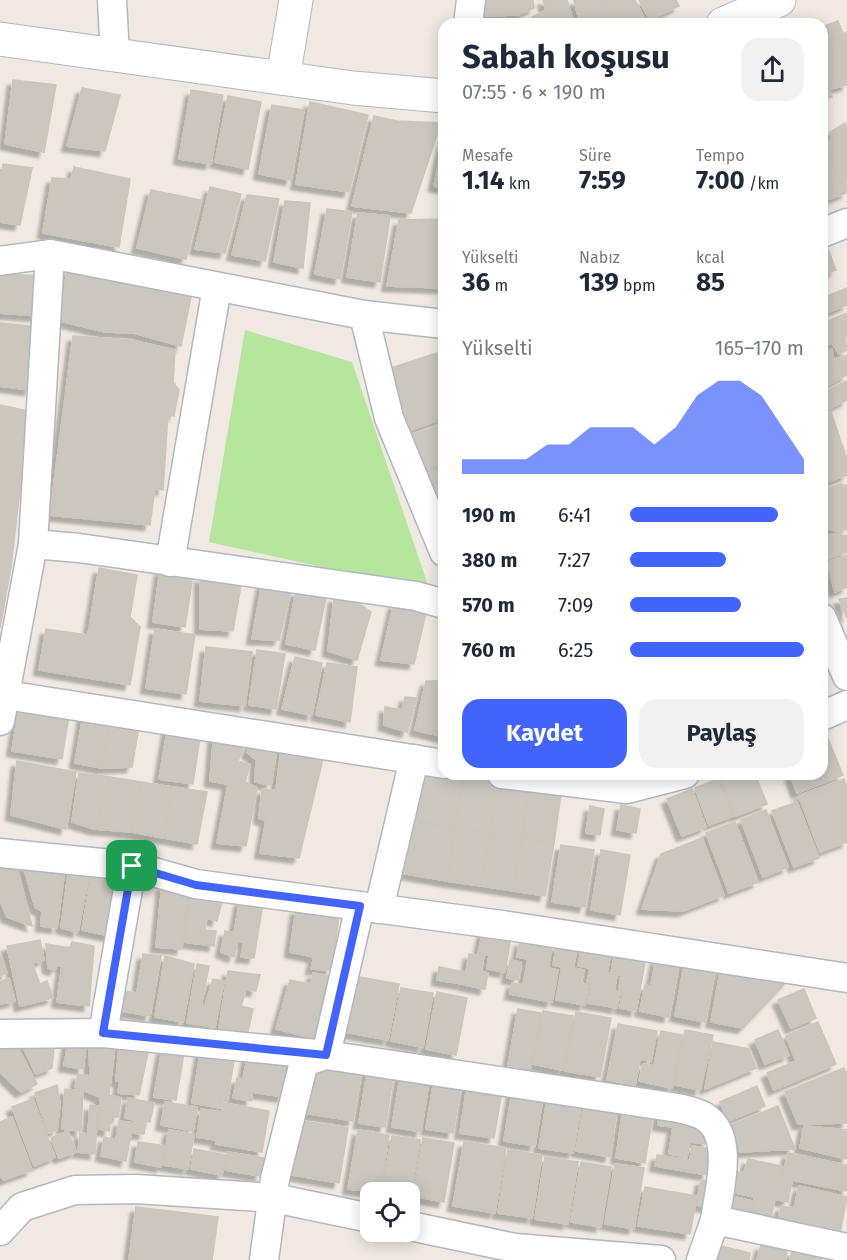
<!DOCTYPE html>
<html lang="tr">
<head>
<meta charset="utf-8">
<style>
  body { margin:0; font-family:"Fira Sans",sans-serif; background:#f2f2f3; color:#1f2937; height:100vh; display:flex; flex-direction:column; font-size:22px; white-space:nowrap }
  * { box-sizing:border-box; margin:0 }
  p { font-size:20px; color:#747a83 }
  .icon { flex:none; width:33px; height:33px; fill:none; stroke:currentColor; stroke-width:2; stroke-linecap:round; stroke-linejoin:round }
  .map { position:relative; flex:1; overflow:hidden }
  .side { position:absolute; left:438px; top:18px; width:390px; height:762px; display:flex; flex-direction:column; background:#fff; border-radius:18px; box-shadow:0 3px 15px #0003 }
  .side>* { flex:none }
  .fabs { position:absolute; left:360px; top:1182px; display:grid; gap:12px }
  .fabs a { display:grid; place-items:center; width:60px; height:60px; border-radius:12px; background:#fff; box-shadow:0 3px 15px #0003; font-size:30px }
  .pin { position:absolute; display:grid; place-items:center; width:51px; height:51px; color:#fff; margin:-26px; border-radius:12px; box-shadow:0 3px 9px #0006 }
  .round { display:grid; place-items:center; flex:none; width:63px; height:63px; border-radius:18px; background:#f2f2f3 }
  .headline { display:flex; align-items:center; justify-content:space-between; height:102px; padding:0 24px }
  h1 { font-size:33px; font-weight:700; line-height:45px }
  .figures { display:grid; grid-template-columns:repeat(3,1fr); gap:9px; height:102px; padding:6px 24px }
  .figures div { display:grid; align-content:center }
  .figures b { font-size:26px; font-weight:700 }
  .figures small { font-size:16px; font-weight:400 }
  .figures p { font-size:16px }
  .chart { height:168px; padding:12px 24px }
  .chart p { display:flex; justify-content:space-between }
  .chart svg { width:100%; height:108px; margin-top:6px; fill:#4264fb; opacity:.7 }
  .primary-button { display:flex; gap:12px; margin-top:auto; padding:12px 24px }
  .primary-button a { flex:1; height:69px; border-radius:18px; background:#4264fb; color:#fff; font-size:24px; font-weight:700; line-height:69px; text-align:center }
  .primary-button a+a { background:#f2f2f3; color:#1f2937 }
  ul { padding:0 24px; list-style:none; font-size:20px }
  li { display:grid; grid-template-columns:96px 72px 1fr; align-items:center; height:45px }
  li i { height:15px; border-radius:8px; background:#4264fb }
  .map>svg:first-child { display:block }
  .green { fill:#b6e59e }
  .building { fill:#cbc7bf; stroke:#cbc5ba; stroke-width:1.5; filter:url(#shadow) }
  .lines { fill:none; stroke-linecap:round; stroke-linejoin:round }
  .street-casing { stroke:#b4b7c1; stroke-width:31 }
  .secondary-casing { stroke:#b4b7c1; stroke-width:35 }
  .street { stroke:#fff; stroke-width:28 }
  .secondary { stroke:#fff; stroke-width:33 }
  .route-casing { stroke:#fff; stroke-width:12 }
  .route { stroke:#4264fb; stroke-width:8 }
</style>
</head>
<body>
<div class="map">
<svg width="847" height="1260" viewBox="0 0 847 1260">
  <defs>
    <filter id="shadow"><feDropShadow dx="-5.5" dy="5.5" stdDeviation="1.5" flood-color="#0004"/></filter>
  </defs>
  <rect width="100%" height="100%" fill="#efe9e1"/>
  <!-- green -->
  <polygon class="green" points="245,330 352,362 430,591 209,542"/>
  <!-- building -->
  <g class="building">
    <polygon points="479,0 533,0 534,8 518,15 478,16"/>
    <polygon points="543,0 567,0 573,21 535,24 532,17 546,10"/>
    <polygon points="574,0 604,0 615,23 580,24"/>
    <polygon points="602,0 635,0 647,23 616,24"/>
    <polygon points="639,0 676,0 679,6 650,20"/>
    <polygon points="838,21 843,34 847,32 847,85 830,89 822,63 822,27"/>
    <polygon points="822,73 832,97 822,100"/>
    <polygon points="13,80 56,85 44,152 5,144"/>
    <polygon points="82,88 120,95 105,151 67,146"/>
    <polygon points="191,90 223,95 211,164 179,159"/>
    <polygon points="228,96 261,102 248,169 215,162"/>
    <polygon points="310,102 368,115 349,192 296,184"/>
    <polygon points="272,105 304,110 291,180 259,174"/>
    <polygon points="374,116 397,121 441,123 411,213 352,206"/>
    <polygon points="845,123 847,129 846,193 823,143 832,140 830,132"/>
    <polygon points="444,136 444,188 434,186"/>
    <polygon points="823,143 846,193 822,202 822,144"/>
    <polygon points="3,164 32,168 20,225 0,222 0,181"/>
    <polygon points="74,167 130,179 119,247 43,233 52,178 71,179"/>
    <polygon points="210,187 241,194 225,253 195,249"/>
    <polygon points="151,190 201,200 186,259 137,248"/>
    <polygon points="247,195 279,199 265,261 232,255"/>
    <polygon points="285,201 310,203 303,268 274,262"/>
    <polygon points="327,209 352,212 340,279 315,274"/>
    <polygon points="358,213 390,216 380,282 347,277"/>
    <polygon points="444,219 444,288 387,286 399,220"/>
    <polygon points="826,244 836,270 822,275 822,246"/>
    <polygon points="67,269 191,297 181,346 134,333 105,332 52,319 55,298 63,300"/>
    <polygon points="0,274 43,276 39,316 0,313"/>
    <polygon points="847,288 847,305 822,315 822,298"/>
    <polygon points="847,313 847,337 845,339 847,350 839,354 832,343 822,347 822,323"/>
    <polygon points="0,323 39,327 30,390 0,386"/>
    <polygon points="73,336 131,340 175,350 173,382 179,390 174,416 168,414 163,490 155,488 150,525 50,515"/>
    <polygon points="832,349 834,361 847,355 847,375 822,388 822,352"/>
    <polygon points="437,353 444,374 444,418 406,432 392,383 397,378 391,368"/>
    <polygon points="847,381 847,400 827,410 822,393"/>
    <polygon points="0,405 29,411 11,567 0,628"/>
    <polygon points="831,412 847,459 847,475 822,484 822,416"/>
    <polygon points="444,424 444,463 426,470 408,436"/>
    <polygon points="444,467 444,517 424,473"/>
    <polygon points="841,484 847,486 847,529 840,532 829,529 822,531 822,490"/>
    <polygon points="839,533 843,536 847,535 847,552 826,560 822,536"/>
    <polygon points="847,555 847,587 835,592 827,563"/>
    <polygon points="99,568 137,575 130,617 140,627 130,685 39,670 46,629 88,635"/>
    <polygon points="160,570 193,575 185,627 153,622"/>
    <polygon points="200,577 241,585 233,631 200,629"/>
    <polygon points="262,584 291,590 279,640 252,639"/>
    <polygon points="296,591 326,597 315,650 286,644"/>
    <polygon points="334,597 361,605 371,612 357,660 328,651"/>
    <polygon points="847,598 847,618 839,599"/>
    <polygon points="394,603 426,613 414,664 381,660"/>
    <polygon points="155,629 195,635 186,694 146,688"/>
    <polygon points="206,647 252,652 245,706 200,701"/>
    <polygon points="257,650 285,654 276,709 249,705"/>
    <polygon points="295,657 322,663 312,715 282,709"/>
    <polygon points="327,663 357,667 350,722 316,715"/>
    <polygon points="426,681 444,681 444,737 415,730"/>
    <polygon points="405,697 417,698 407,732 384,725 385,707 402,710"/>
    <polygon points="20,701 70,709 62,759 12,751"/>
    <polygon points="84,710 111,715 102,768 75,763"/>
    <polygon points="111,715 140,721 132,767 102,768"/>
    <polygon points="822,724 843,775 797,793 790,774 822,774"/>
    <polygon points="168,726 201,731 193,784 159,779"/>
    <polygon points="214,733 247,740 238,761 250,765 245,782 257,788 246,846 217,843 228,784 210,781"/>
    <polygon points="252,741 278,742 271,785 255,782 256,760 247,752"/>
    <polygon points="282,742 323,759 299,858 260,853 266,821 259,818 262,789 276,790"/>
    <polygon points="17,761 76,772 66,829 11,815"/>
    <polygon points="418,764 444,774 464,774 455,828 409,820"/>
    <polygon points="79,773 110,777 95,829 72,822"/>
    <polygon points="464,774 499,777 490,833 455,828"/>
    <polygon points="719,774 755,774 767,804 735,816"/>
    <polygon points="110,777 142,782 132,832 95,829"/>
    <polygon points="499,777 530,782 522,838 490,833"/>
    <polygon points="718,779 733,816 709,825 695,788"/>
    <polygon points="844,779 847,787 847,842 820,852 799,796"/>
    <polygon points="142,782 172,787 164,838 132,832"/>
    <polygon points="530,782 562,787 554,843 522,838"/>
    <polygon points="172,787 207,792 197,844 164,838"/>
    <polygon points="692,789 706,827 682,836 667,799"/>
    <polygon points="797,802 819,858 794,867 772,811"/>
    <polygon points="621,805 640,809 636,833 617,830"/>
    <polygon points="590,806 604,809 600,835 586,833"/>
    <polygon points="766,810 788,867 763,877 741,820"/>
    <polygon points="409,820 455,828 447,881 400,873"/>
    <polygon points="735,822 758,882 729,893 706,833"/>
    <polygon points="455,828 490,833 481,886 447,881"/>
    <polygon points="490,833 522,838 513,891 481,886"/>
    <polygon points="522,838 554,843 545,896 513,891"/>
    <polygon points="702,838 724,895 683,911 642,909 661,854"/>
    <polygon points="561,845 594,850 585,907 552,902"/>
    <polygon points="601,850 630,855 620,915 591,910"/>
    <polygon points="23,865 65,868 57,928 41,926 42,911 35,907"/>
    <polygon points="0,866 17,868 32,926 7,917 0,900"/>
    <polygon points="69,867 90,870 78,932 61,928"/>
    <polygon points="92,871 122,878 111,936 82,930"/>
    <polygon points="162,885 188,888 182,949 156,947"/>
    <polygon points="191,888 224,894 217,921 207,918 205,930 216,931 214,946 184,942"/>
    <polygon points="240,900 263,903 254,958 241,957 244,943 238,941 234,957 221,952 225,931 234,933"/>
    <polygon points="296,909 339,917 331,970 311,969 314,957 290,952"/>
    <polygon points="483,931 511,936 505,972 487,969 489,955 478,954"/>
    <polygon points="40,940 44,960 32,963 40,984 47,981 53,998 20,1006 7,946"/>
    <polygon points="520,941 552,946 548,968 558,970 552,1002 510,994 512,983 523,985 528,959 517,957"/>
    <polygon points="72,942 94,946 89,1006 57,1002 62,966 57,965 55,970 48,968 46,944 70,948"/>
    <polygon points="557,945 577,949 573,968 584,970 581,983 589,985 585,1005 556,1000 562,967 553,965"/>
    <polygon points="582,946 611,951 607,973 617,975 614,991 620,992 617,1008 588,1003 592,984 587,983 590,968 578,966"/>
    <polygon points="615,951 646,957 636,1011 620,1008 623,990 619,990 621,975 611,973"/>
    <polygon points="143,954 161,956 150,1016 120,1011 122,991 137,993"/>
    <polygon points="469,954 484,956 481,972 488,973 485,989 464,985"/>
    <polygon points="0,955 7,973 0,976"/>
    <polygon points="165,956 194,964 183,1022 155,1017"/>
    <polygon points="656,958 679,963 669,1017 640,1011 645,985 651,986"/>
    <polygon points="510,960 521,962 518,980 507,978"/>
    <polygon points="685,960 716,966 705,1022 675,1016"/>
    <polygon points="197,964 209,966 201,1006 205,1006 213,979 224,981 215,1027 187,1023"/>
    <polygon points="439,967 465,972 462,984 437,980"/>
    <polygon points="721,968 788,980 743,1028 711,1022"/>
    <polygon points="228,971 260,975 256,991 246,990 241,1006 253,1009 248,1032 219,1028"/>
    <polygon points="313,973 331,976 317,1039 276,1029 290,980 311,984"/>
    <polygon points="354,976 399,984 388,1040 344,1032"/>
    <polygon points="9,978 15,1001 0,1004 0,982"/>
    <polygon points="401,988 433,993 423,1047 391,1041"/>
    <polygon points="804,989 816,1018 791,1028 778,1000"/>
    <polygon points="437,992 467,998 456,1055 426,1049"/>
    <polygon points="518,1009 541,1013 530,1070 508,1066"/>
    <polygon points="543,1011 573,1016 563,1070 533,1064"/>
    <polygon points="576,1012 611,1018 600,1077 565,1071"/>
    <polygon points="818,1022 836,1064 774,1090 767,1073 796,1061 786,1036"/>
    <polygon points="618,1024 657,1031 651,1061 640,1059 635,1085 607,1080"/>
    <polygon points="685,1030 713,1035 700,1090 675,1085"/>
    <polygon points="778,1030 789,1055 765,1064 755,1040"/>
    <polygon points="661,1031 682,1035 672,1088 639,1081 643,1064 654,1066"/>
    <polygon points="55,1036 52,1068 36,1074 18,1037"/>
    <polygon points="89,1036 116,1037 109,1095 121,1098 118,1117 111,1117 109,1131 99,1129 100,1097 75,1087 78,1074 90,1076"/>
    <polygon points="69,1037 87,1037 83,1069 64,1066"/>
    <polygon points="120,1037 150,1043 139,1095 118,1093 120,1081 116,1081"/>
    <polygon points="13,1038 37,1084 21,1092 0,1072 0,1043"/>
    <polygon points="713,1042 749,1049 756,1068 705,1089"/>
    <polygon points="162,1049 184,1053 176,1100 154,1097"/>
    <polygon points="201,1049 235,1055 227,1102 222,1100 220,1108 192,1103"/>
    <polygon points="248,1054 290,1061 283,1097 252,1092 251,1101 233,1098 237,1078 243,1079"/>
    <polygon points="312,1061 362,1069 353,1121 303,1113"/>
    <polygon points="368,1067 394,1071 385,1127 359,1123"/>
    <polygon points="844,1068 847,1075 847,1123 798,1124 785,1092"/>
    <polygon points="401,1071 430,1075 421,1132 392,1127"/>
    <polygon points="435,1074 462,1078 453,1133 426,1129"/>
    <polygon points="468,1079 503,1085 494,1138 460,1133"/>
    <polygon points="57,1085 60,1104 57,1130 48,1133 35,1093"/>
    <polygon points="757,1086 765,1106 728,1121 720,1102"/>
    <polygon points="513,1087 544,1091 535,1146 504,1141"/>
    <polygon points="65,1089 83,1091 81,1131 62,1129"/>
    <polygon points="548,1094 582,1099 573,1153 539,1148"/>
    <polygon points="128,1098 154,1103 150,1122 146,1121 144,1134 132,1133 134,1120 125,1118"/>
    <polygon points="585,1098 618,1103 610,1157 576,1151"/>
    <polygon points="33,1099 55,1157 34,1166 12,1107"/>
    <polygon points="165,1102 197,1107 193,1131 161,1125"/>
    <polygon points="624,1102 654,1107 645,1163 616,1158"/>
    <polygon points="223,1103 269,1111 262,1152 216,1144 217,1140 197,1137 201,1109 222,1112"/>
    <polygon points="90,1105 98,1106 95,1154 78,1152 80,1133 88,1134"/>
    <polygon points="778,1106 795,1149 740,1152 729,1126"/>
    <polygon points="660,1110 692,1115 708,1137 707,1144 690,1142 687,1157 669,1154 673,1127 658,1125"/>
    <polygon points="12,1117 32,1170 4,1180 0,1176 0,1122"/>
    <polygon points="295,1120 348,1128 339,1183 286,1174"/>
    <polygon points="119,1121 133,1123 126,1161 101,1156 104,1137 116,1140"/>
    <polygon points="804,1126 847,1130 847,1159 800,1148"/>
    <polygon points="169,1130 194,1134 188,1169 163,1165"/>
    <polygon points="358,1130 389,1135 380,1192 348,1189"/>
    <polygon points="68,1131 76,1152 59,1158 51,1138"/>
    <polygon points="392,1136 420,1140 410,1198 410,1192 382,1192"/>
    <polygon points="423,1138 454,1143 444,1202 413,1196"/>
    <polygon points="138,1142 165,1146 161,1167 135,1162"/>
    <polygon points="464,1142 506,1148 495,1213 453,1206"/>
    <polygon points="692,1146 711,1149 707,1175 655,1166 657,1155 690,1160"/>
    <polygon points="194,1149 226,1155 222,1175 191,1169"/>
    <polygon points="508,1150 542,1155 532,1218 498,1213"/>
    <polygon points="228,1152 264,1158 260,1176 224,1170"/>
    <polygon points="788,1153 847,1165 847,1191 782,1178"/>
    <polygon points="545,1157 578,1162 568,1224 535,1219"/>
    <polygon points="748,1159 782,1166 780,1178 792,1181 788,1202 775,1199 771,1219 751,1215 755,1197 721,1190 725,1169 744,1173"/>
    <polygon points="581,1162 611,1167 601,1227 571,1222"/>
    <polygon points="615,1164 644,1168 634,1229 605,1224"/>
    <polygon points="701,1180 718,1182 713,1208 696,1205"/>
    <polygon points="799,1186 847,1197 839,1238 777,1225 781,1206 794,1208"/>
    <polygon points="645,1187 697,1196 690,1234 638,1226"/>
    <polygon points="724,1194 752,1201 748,1220 720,1215"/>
    <polygon points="136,1207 218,1217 212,1260 129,1260"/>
    <polygon points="717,1245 750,1253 749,1260 713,1260"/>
    <polygon points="761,1245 787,1251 785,1260 757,1260"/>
    <polygon points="792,1251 822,1258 821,1260 790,1260"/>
  </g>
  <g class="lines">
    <!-- street casing -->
    <g class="street-casing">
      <g id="street">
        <polyline points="112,0 115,55"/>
        <polyline points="468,24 471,0"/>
        <polyline points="822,233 847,223"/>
        <polyline points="0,261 50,254 364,315 444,324"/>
        <polyline points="364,315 389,418 444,552"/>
        <polyline points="33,544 79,548 416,596 444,604"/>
        <polyline points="170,562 217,287"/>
        <polyline points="822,618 847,676"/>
        <polyline points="0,694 444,764"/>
        <polyline points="822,716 847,705"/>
        <polyline points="0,721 33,544 50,254"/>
        <polyline points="502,774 627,789 685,774"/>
        <polyline points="0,853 132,866 196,884 502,925 847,978"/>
        <polyline points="379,909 414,759"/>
        <polyline points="103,1033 132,866"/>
        <path d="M0,1034l103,-1 223,22 352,53c8,2 20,4 27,9 30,19 14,73 10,103"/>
        <polyline points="410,1226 515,1248 661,1260"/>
        <polyline points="0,1231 22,1207 75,1190 136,1189 274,1198 370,1218"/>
        <polyline points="264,1260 275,1179 304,1062 326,1055 360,906"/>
        <polyline points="701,1260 715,1220 847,1248"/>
      </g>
    </g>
    <!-- secondary casing -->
    <g class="secondary-casing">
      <g id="secondary">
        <polyline points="723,24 779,0"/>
        <polyline points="0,39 353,88 444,96"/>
        <polyline points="283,78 296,0"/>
      </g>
    </g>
    <!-- street -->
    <use href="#street" class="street"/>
    <!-- secondary -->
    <use href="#secondary" class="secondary"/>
  </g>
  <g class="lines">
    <!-- route casing -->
    <g class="route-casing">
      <polygon id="route" points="132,866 196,885 360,906 326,1055 103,1033"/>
    </g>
    <!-- route -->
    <use href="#route" class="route"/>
  </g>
</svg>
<div class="fabs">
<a><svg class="icon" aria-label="locate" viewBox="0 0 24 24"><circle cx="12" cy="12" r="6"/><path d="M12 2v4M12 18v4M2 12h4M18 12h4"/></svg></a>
</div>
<div class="pin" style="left:132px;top:866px;background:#1e9e55"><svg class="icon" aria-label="arrive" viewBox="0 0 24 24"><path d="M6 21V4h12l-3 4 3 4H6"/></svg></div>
<section class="side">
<div class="headline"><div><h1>Sabah koşusu</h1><p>07:55 · 6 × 190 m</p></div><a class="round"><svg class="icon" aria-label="share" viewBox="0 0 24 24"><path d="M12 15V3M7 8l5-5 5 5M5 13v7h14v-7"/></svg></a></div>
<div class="figures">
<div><p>Mesafe</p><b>1.14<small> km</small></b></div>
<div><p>Süre</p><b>7:59</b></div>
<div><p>Tempo</p><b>7:00<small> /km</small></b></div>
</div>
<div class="figures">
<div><p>Yükselti</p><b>36<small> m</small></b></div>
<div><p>Nabız</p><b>139<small> bpm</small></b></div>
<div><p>kcal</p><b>85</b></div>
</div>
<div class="chart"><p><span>Yükselti</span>165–170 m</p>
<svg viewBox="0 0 160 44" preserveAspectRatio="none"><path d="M0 44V38L10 38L20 38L30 38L40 32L50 32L60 25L70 25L80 25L90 32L100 25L110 12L120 6L130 6L140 12L150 25L160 38V44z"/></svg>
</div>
<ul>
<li><b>190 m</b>6:41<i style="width:85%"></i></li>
<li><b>380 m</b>7:27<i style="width:55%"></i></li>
<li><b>570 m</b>7:09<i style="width:64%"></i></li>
<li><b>760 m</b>6:25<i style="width:100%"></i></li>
</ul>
<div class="primary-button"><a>Kaydet</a><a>Paylaş</a></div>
</section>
</div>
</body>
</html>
